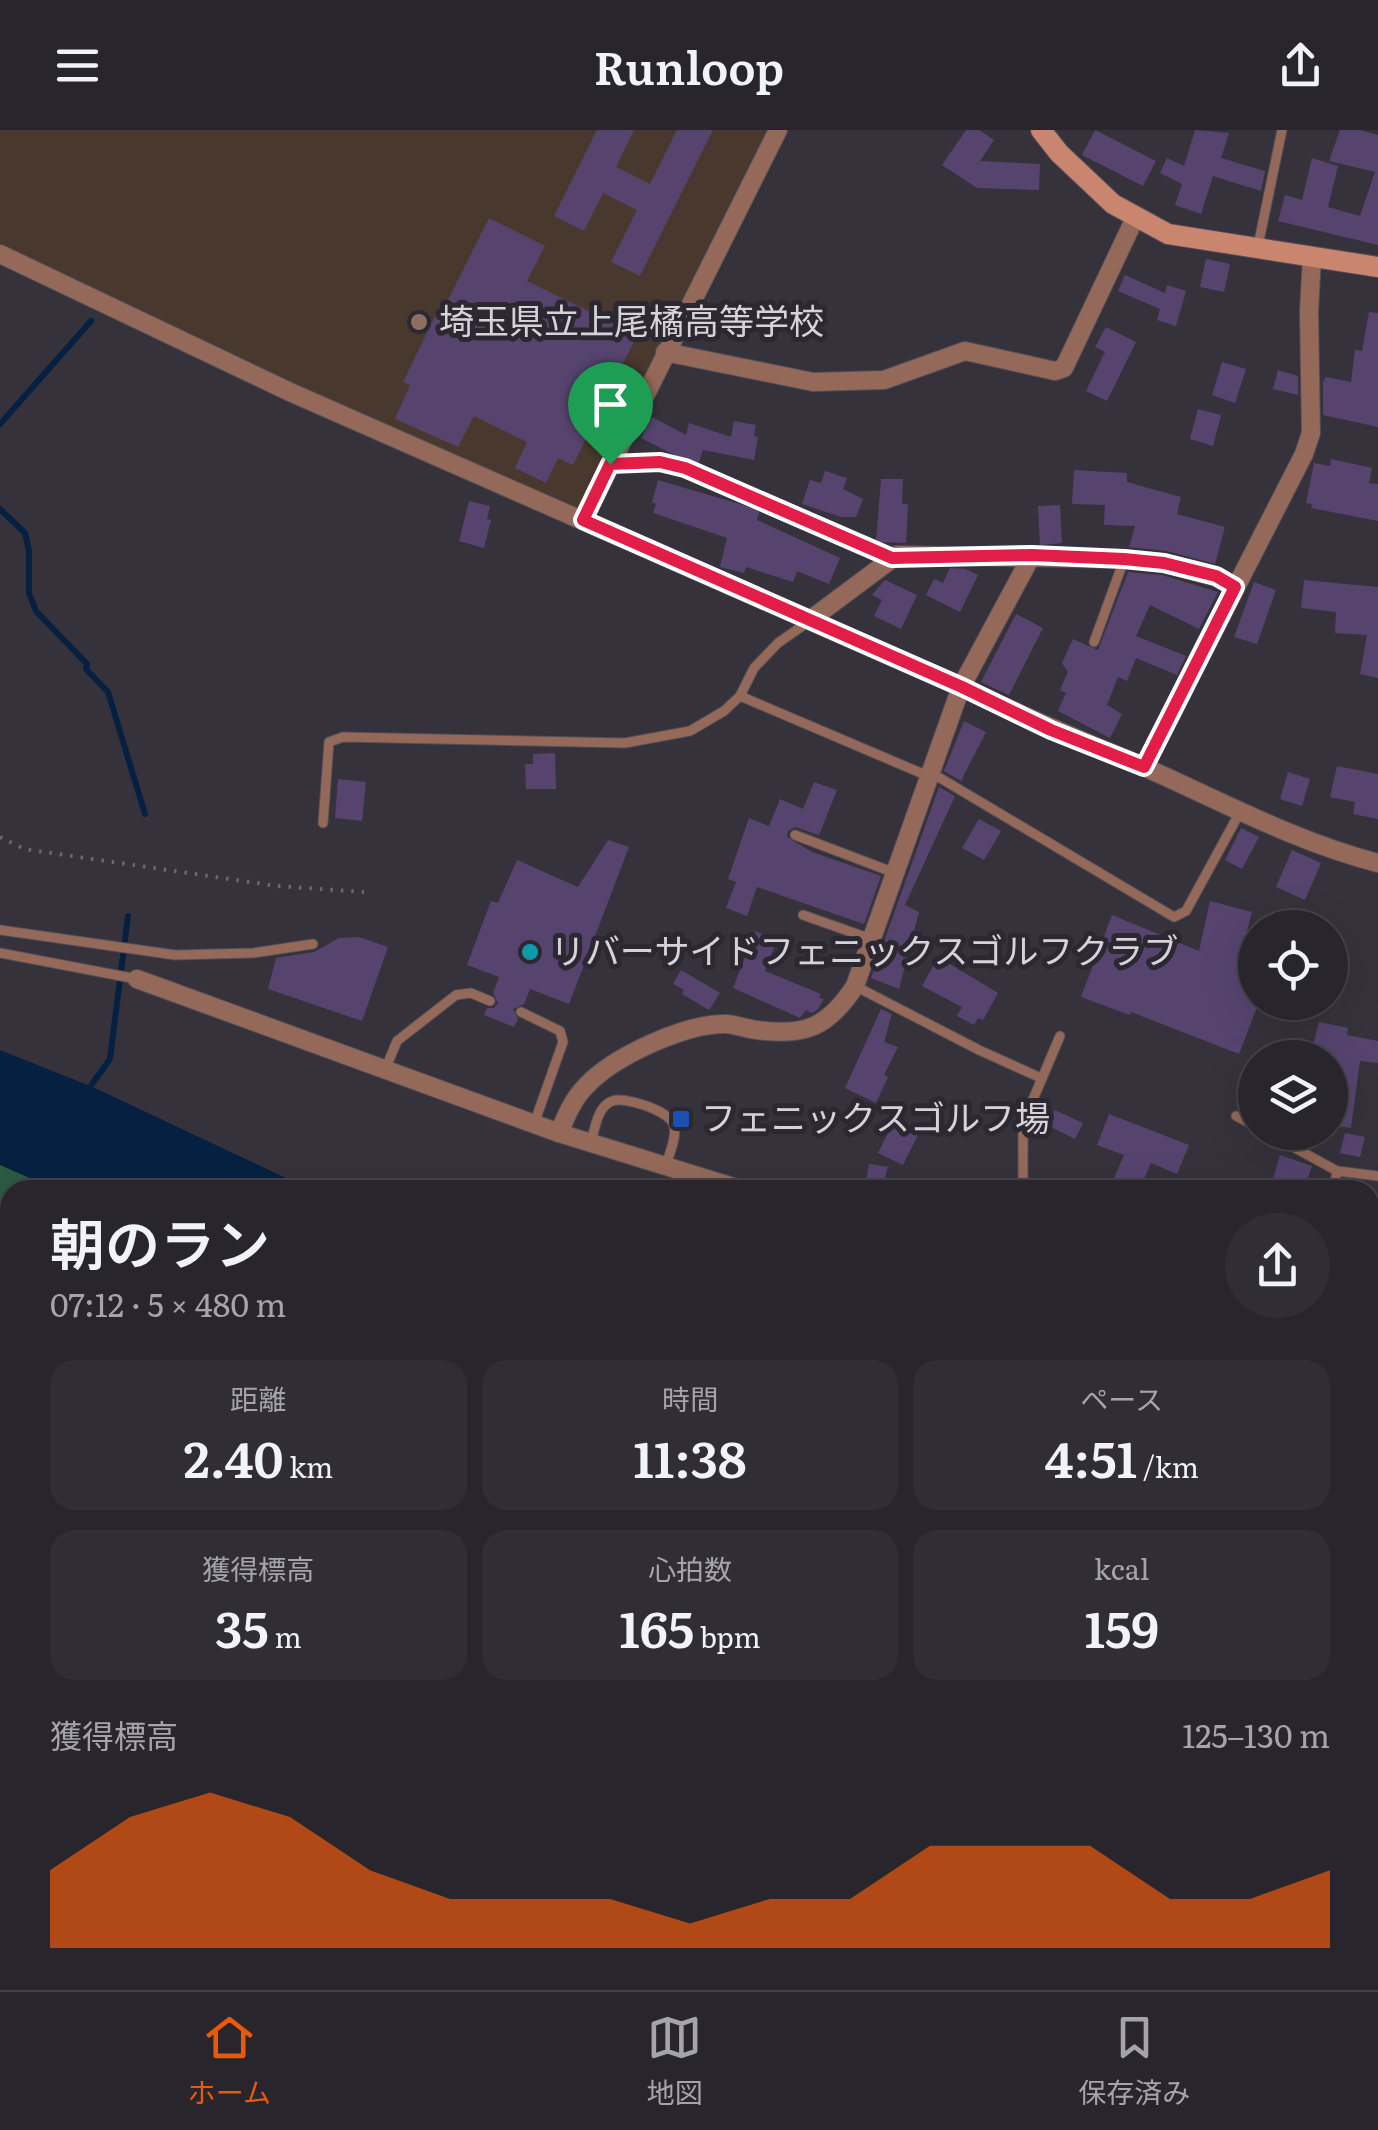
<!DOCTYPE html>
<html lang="ja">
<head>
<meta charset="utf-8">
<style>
  body { margin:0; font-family:Literata,"Noto Sans JP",serif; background:#302e34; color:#f1f3f6; height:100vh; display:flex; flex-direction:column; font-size:38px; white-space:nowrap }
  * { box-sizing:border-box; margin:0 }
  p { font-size:32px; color:#a5a5a9 }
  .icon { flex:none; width:55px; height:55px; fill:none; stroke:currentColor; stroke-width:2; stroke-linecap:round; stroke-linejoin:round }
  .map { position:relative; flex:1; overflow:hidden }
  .panel { position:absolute; left:0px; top:1050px; width:1380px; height:810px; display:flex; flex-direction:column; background:#28262c; border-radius:30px 30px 0 0; box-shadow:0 10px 40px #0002,0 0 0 2px #444348 }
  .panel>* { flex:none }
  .fabs { position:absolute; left:1238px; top:780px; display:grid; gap:20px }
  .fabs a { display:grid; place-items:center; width:110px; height:110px; border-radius:50%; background:#28262c; box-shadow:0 10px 40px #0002,0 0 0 2px #444348; font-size:50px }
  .pin { position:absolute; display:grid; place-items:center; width:85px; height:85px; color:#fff; margin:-102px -42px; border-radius:50% 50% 50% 0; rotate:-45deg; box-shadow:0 0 10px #0007 }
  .pin .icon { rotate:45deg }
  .round { display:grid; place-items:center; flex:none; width:105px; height:105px; border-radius:52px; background:#302e34 }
  .overview { display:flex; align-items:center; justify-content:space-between; height:170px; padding:0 50px }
  h1 { font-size:55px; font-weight:600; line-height:75px }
  .figures { display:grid; grid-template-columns:repeat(3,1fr); gap:15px; height:170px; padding:10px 50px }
  .figures div { display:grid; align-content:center; border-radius:25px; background:#302e34; text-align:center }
  .figures b { font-size:50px; font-weight:600 }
  .figures small { font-size:28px; font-weight:400 }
  .figures p { font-size:28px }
  .chart { height:280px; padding:20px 50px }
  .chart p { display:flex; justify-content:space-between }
  .chart svg { width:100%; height:180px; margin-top:10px; fill:#ea580c; opacity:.7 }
  header { display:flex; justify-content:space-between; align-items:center; height:130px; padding:0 50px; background:#28262c; font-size:45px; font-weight:600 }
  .dock { display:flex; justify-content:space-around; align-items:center; height:140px; border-top:2px solid #444348; background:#28262c; font-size:28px; color:#a5a5a9 }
  .dock a { display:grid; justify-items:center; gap:5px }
  .dock .on { color:#ea580c }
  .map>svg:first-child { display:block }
  .education { fill:#48382d }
  .green { fill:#2c5a43 }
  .water { fill:#062042 }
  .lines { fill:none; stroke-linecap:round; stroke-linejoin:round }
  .stream { stroke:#062042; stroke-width:6 }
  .building { fill:#56446f }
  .lane-casing { stroke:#534f57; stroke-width:11 }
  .street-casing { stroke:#534f57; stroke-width:20 }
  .secondary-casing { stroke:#534f57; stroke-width:22 }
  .path { stroke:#6b6870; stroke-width:4; stroke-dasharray:2.5 8; stroke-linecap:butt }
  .lane { stroke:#94695a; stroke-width:9 }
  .street { stroke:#94695a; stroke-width:18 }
  .secondary { stroke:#c9856e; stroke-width:20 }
  .route-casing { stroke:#fff; stroke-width:20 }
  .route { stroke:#e11d48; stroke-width:12 }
  .education-dot { fill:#8d6e63; stroke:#2c2831; stroke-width:4 }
  .culture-dot { fill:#0f9aa8; stroke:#2c2831; stroke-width:4 }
  .transit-dot { fill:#1a4fb4; stroke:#2c2831; stroke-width:4 }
  .labels { text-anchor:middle; stroke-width:10; stroke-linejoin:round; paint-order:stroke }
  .poi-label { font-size:35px; fill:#d5d3d9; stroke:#2c2831; text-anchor:start }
</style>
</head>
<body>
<header><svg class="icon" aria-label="menu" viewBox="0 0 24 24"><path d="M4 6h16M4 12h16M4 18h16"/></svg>Runloop<svg class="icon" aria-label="share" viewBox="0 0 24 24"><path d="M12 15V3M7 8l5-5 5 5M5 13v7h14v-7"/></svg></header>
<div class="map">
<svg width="1378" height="1860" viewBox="0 0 1378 1860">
  <rect width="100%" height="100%" fill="#36323b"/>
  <!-- education -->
  <polygon class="education" points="0,0 770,0 582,375 573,378 327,269 0,115"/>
  <!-- green -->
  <g class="green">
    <polygon points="0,1025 82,1060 10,1060 10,1122 0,1118"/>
    <polygon points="0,1137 10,1142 10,1850 1370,1850 1370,1600 1378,1603 1378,1860 0,1860"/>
  </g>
  <!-- water -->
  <g class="water">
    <polygon points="0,920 95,958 311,1060 57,1060 0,1035"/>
    <polygon points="1370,1332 1378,1334 1378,1521 1370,1519"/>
  </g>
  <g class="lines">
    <!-- stream -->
    <g class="stream">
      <polyline points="0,294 91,191"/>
      <polyline points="0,379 25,403 29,421 29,463 36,481 87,534 86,539 108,562 145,684"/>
      <polyline points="87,961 110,929 128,786"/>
    </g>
  </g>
  <!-- building -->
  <g class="building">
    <polygon points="597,0 634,0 616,37 650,54 677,0 713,0 640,146 611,132 637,80 603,63 584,101 554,86"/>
    <polygon points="966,0 979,0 994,10 980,31 1040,34 1039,60 977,58 942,35"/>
    <polygon points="1095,0 1156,31 1143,56 1082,25"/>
    <polygon points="1195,0 1229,3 1221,28 1265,41 1261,61 1213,46 1201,84 1175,75 1182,54 1160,43 1167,28 1184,36"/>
    <polygon points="1340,0 1360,0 1378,5 1378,115 1278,91 1285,65 1302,70 1312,28 1338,36 1328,77 1360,86 1375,42 1329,31"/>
    <polygon points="489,88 545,116 527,151 637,205 573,335 558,328 546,353 515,338 527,312 474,286 458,317 395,289 410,255 403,252 442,172 446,174"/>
    <polygon points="1206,129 1230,134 1224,162 1200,157"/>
    <polygon points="1125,145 1165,163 1167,155 1186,161 1176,196 1157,190 1160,179 1118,161"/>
    <polygon points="1369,182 1378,183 1378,297 1323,285 1323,252 1326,247 1351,252 1355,220 1362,221"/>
    <polygon points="1106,197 1136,212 1107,271 1086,261 1105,222 1095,217"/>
    <polygon points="1222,232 1246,239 1235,273 1212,265"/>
    <polygon points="1278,240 1298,246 1298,265 1273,259"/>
    <polygon points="1198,279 1221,285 1213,316 1190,309"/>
    <polygon points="652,287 686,305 689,293 731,307 734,291 756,295 754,306 758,307 754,330 703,320 698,335 682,329 641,308"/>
    <polygon points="1331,329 1372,338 1369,353 1378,354 1378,391 1311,378 1312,374 1306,373 1314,333 1330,336"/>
    <polygon points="1074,340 1127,343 1127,352 1181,367 1177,384 1225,397 1215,434 1167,421 1129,417 1135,396 1104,395 1105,375 1072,374"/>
    <polygon points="825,341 847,348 843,359 863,369 856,387 841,387 802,374 810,350 821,353"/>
    <polygon points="881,349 903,349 902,374 908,374 906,413 876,412"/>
    <polygon points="658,350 760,380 757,390 840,428 829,454 797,441 793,452 746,437 744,443 720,437 727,408 653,383 656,374 652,372"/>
    <polygon points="469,371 490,376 487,389 491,390 484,418 459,411"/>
    <polygon points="1060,375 1062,413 1040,415 1038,376"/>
    <polygon points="950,438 965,439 978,445 960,482 926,465 934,449 943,453"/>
    <polygon points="1128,442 1162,445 1218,462 1199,499 1150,475 1136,506 1186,526 1177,545 1136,528 1127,551 1118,547 1107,575 1122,584 1110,608 1058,581 1066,563 1060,560 1068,542 1062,533 1073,509 1098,520"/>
    <polygon points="885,450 917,465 901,499 874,486 882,470 872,465"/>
    <polygon points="1304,450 1378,457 1378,548 1360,544 1367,505 1335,503 1336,482 1301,478"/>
    <polygon points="1254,452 1276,460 1257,514 1234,507"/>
    <polygon points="1016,484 1043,498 1009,565 981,552"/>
    <polygon points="964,591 986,602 961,651 944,641"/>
    <polygon points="555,623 556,659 526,659 525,634 533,634 533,624"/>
    <polygon points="1337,636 1378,644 1378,689 1353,684 1355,672 1330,667"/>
    <polygon points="1288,642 1310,649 1302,676 1280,669"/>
    <polygon points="338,649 366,652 362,691 335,688"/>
    <polygon points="814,652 837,660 819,705 795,697 788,701 787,707 812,722 881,746 864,794 757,757 747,786 726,778 736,752 728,749 749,688 769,696 780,669 803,679"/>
    <polygon points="939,657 955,666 905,775 919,782 899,859 871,848"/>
    <polygon points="979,689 1001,701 984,730 962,718"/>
    <polygon points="1241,698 1259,707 1242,739 1225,730"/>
    <polygon points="608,710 629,717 569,874 530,859 524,874 513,879 518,889 514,897 484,885 487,878 494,878 498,873 493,863 499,847 467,835 491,771 498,773 517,730 578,757"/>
    <polygon points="1292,720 1321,733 1305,770 1276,757"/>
    <polygon points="1210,771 1252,782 1238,836 1255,843 1255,872 1259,872 1239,924 1131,882 1130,885 1081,867 1112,785 1199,821"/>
    <polygon points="755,801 777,810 765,841 821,864 819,868 824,869 818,879 812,883 806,880 800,888 733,858"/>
    <polygon points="359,807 388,817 362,891 268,859 276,828 314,822 339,808"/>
    <polygon points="938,827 998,863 983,890 978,888 974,895 957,886 962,877 922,856"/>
    <polygon points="681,840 720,863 709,880 682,864 684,860 673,854"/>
    <polygon points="881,879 892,884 884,912 898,917 884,945 888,947 876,973 845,958"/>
    <polygon points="1319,892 1348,898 1347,905 1378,911 1378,933 1360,931 1351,998 1330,995 1330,924 1312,919"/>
    <polygon points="1055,980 1083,993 1075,1009 1047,995"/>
    <polygon points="1109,984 1189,1015 1177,1044 1151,1033 1139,1060 1109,1060 1124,1025 1097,1015"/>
    <polygon points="894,991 919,1003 903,1035 878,1023"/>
    <polygon points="1345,1003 1365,1007 1360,1027 1340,1023"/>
    <polygon points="1280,1025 1312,1036 1307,1050 1303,1049 1300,1060 1270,1060"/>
    <polygon points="869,1034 888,1037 881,1060 864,1060"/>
  </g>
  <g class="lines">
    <!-- lane casing -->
    <g class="lane-casing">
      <g id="lane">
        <polyline points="1258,116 1282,0"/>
        <polyline points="610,334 660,332 685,338 892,428"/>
        <polyline points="1094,512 1124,430"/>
        <polyline points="740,566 928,646"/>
        <polyline points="930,642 1174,787 1186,781 1240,682"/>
        <polyline points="323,693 329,612 343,607 625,613 690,601 724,581 740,566 754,538 778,513 808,492"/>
        <polyline points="795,705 895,743"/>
        <polyline points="803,785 871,809"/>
        <polyline points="0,800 175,825 253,823 313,814"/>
        <polyline points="0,823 137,849"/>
        <polyline points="855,856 979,920 1041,948"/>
        <polyline points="521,882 560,901 563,912 534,994"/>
        <polyline points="385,940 397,911 456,865 471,863 490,871"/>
        <polyline points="1236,986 1255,996"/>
        <polyline points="1266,1002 1337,1041 1378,1046"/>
        <path d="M591,1012c4,-13 6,-35 21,-41 13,-5 59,10 62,25 3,12 -5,28 -8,39"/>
        <polyline points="1023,1060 1023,993 1060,906"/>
        <polyline points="1334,1060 1337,1041"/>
        <polyline points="0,1127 10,1132"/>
        <polyline points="0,1587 10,1587"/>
        <polyline points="1370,1595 1378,1598"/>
      </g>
    </g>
    <!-- street casing -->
    <g class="street-casing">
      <g id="street">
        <path d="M0,124l290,138 671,295c61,29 122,54 183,80 77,34 152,75 234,96"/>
        <polyline points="665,222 813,252 884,250 965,221 1055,241 1064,238 1135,88"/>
        <polyline points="583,390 778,0"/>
        <polyline points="810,490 897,425 1124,429 1164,433 1216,447 1235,457"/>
        <polyline points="1144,637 1304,324 1311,303 1309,182 1312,126"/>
        <polyline points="137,849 559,1003 743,1060"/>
        <path d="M559,1003c7,-17 14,-34 27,-47 28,-30 100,-63 141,-62 10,1 20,5 30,6 49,7 72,-4 98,-44l106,-299 71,-132"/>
        <polyline points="1370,1216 1378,1218"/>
      </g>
    </g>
    <!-- secondary casing -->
    <g class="secondary-casing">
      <polyline id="secondary" points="1041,0 1059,23 1113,74 1168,104 1378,137"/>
    </g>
    <!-- path -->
    <g class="path">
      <polyline points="0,707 24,719 277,756 364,762"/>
      <polyline points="0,1188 10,1190"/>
      <polyline points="0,1767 10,1767"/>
      <polyline points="742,1850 775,1860"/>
      <polyline points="412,1860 417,1850"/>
    </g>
    <!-- lane -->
    <use href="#lane" class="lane"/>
    <!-- street -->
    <use href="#street" class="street"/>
    <!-- secondary -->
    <use href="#secondary" class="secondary"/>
  </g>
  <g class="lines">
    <!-- route casing -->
    <g class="route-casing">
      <polygon id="route" points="660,332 685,338 892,428 1032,425 1124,429 1164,433 1216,446 1235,457 1144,637 1051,600 962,557 583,390 610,334"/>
    </g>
    <!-- route -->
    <use href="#route" class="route"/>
  </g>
  <!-- markers -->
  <circle class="education-dot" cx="419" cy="192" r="10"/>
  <circle class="culture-dot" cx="530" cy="822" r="10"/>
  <rect class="transit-dot" x="671" y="979" width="20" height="20" rx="5"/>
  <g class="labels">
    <!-- poi labels -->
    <g class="poi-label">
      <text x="439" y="204">埼玉県立上尾橘高等学校</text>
      <text x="550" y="834">リバーサイドフェニックスゴルフクラブ</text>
      <text x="701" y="1001">フェニックスゴルフ場</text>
    </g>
  </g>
</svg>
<div class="fabs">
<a><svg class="icon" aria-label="locate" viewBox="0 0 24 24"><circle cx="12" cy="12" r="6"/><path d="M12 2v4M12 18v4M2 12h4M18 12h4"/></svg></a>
<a><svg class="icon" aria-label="layers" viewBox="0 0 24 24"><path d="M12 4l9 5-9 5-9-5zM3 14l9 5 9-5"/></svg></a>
</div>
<div class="pin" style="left:610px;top:334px;background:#1e9e55"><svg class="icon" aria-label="arrive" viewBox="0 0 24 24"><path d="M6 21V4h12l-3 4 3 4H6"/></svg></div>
<section class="panel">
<div class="overview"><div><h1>朝のラン</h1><p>07:12 · 5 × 480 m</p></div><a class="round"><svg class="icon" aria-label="share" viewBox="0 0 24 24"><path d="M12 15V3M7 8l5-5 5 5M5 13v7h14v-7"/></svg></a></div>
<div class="figures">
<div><p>距離</p><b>2.40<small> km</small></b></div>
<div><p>時間</p><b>11:38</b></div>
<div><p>ペース</p><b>4:51<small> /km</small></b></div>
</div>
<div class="figures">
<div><p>獲得標高</p><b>35<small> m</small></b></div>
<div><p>心拍数</p><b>165<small> bpm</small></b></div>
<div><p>kcal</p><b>159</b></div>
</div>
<div class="chart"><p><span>獲得標高</span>125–130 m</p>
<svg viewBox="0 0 160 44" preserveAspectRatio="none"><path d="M0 44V25L10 12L20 6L30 12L40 25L50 32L60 32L70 32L80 38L90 32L100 32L110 19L120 19L130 19L140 32L150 32L160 25V44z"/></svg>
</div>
</section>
</div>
<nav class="dock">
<a class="on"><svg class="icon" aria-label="home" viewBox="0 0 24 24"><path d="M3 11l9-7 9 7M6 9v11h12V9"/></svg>ホーム</a>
<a><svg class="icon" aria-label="map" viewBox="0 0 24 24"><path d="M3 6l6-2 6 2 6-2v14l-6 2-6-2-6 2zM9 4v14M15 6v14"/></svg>地図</a>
<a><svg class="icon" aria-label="saved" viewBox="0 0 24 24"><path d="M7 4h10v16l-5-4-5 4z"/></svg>保存済み</a>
</nav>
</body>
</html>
